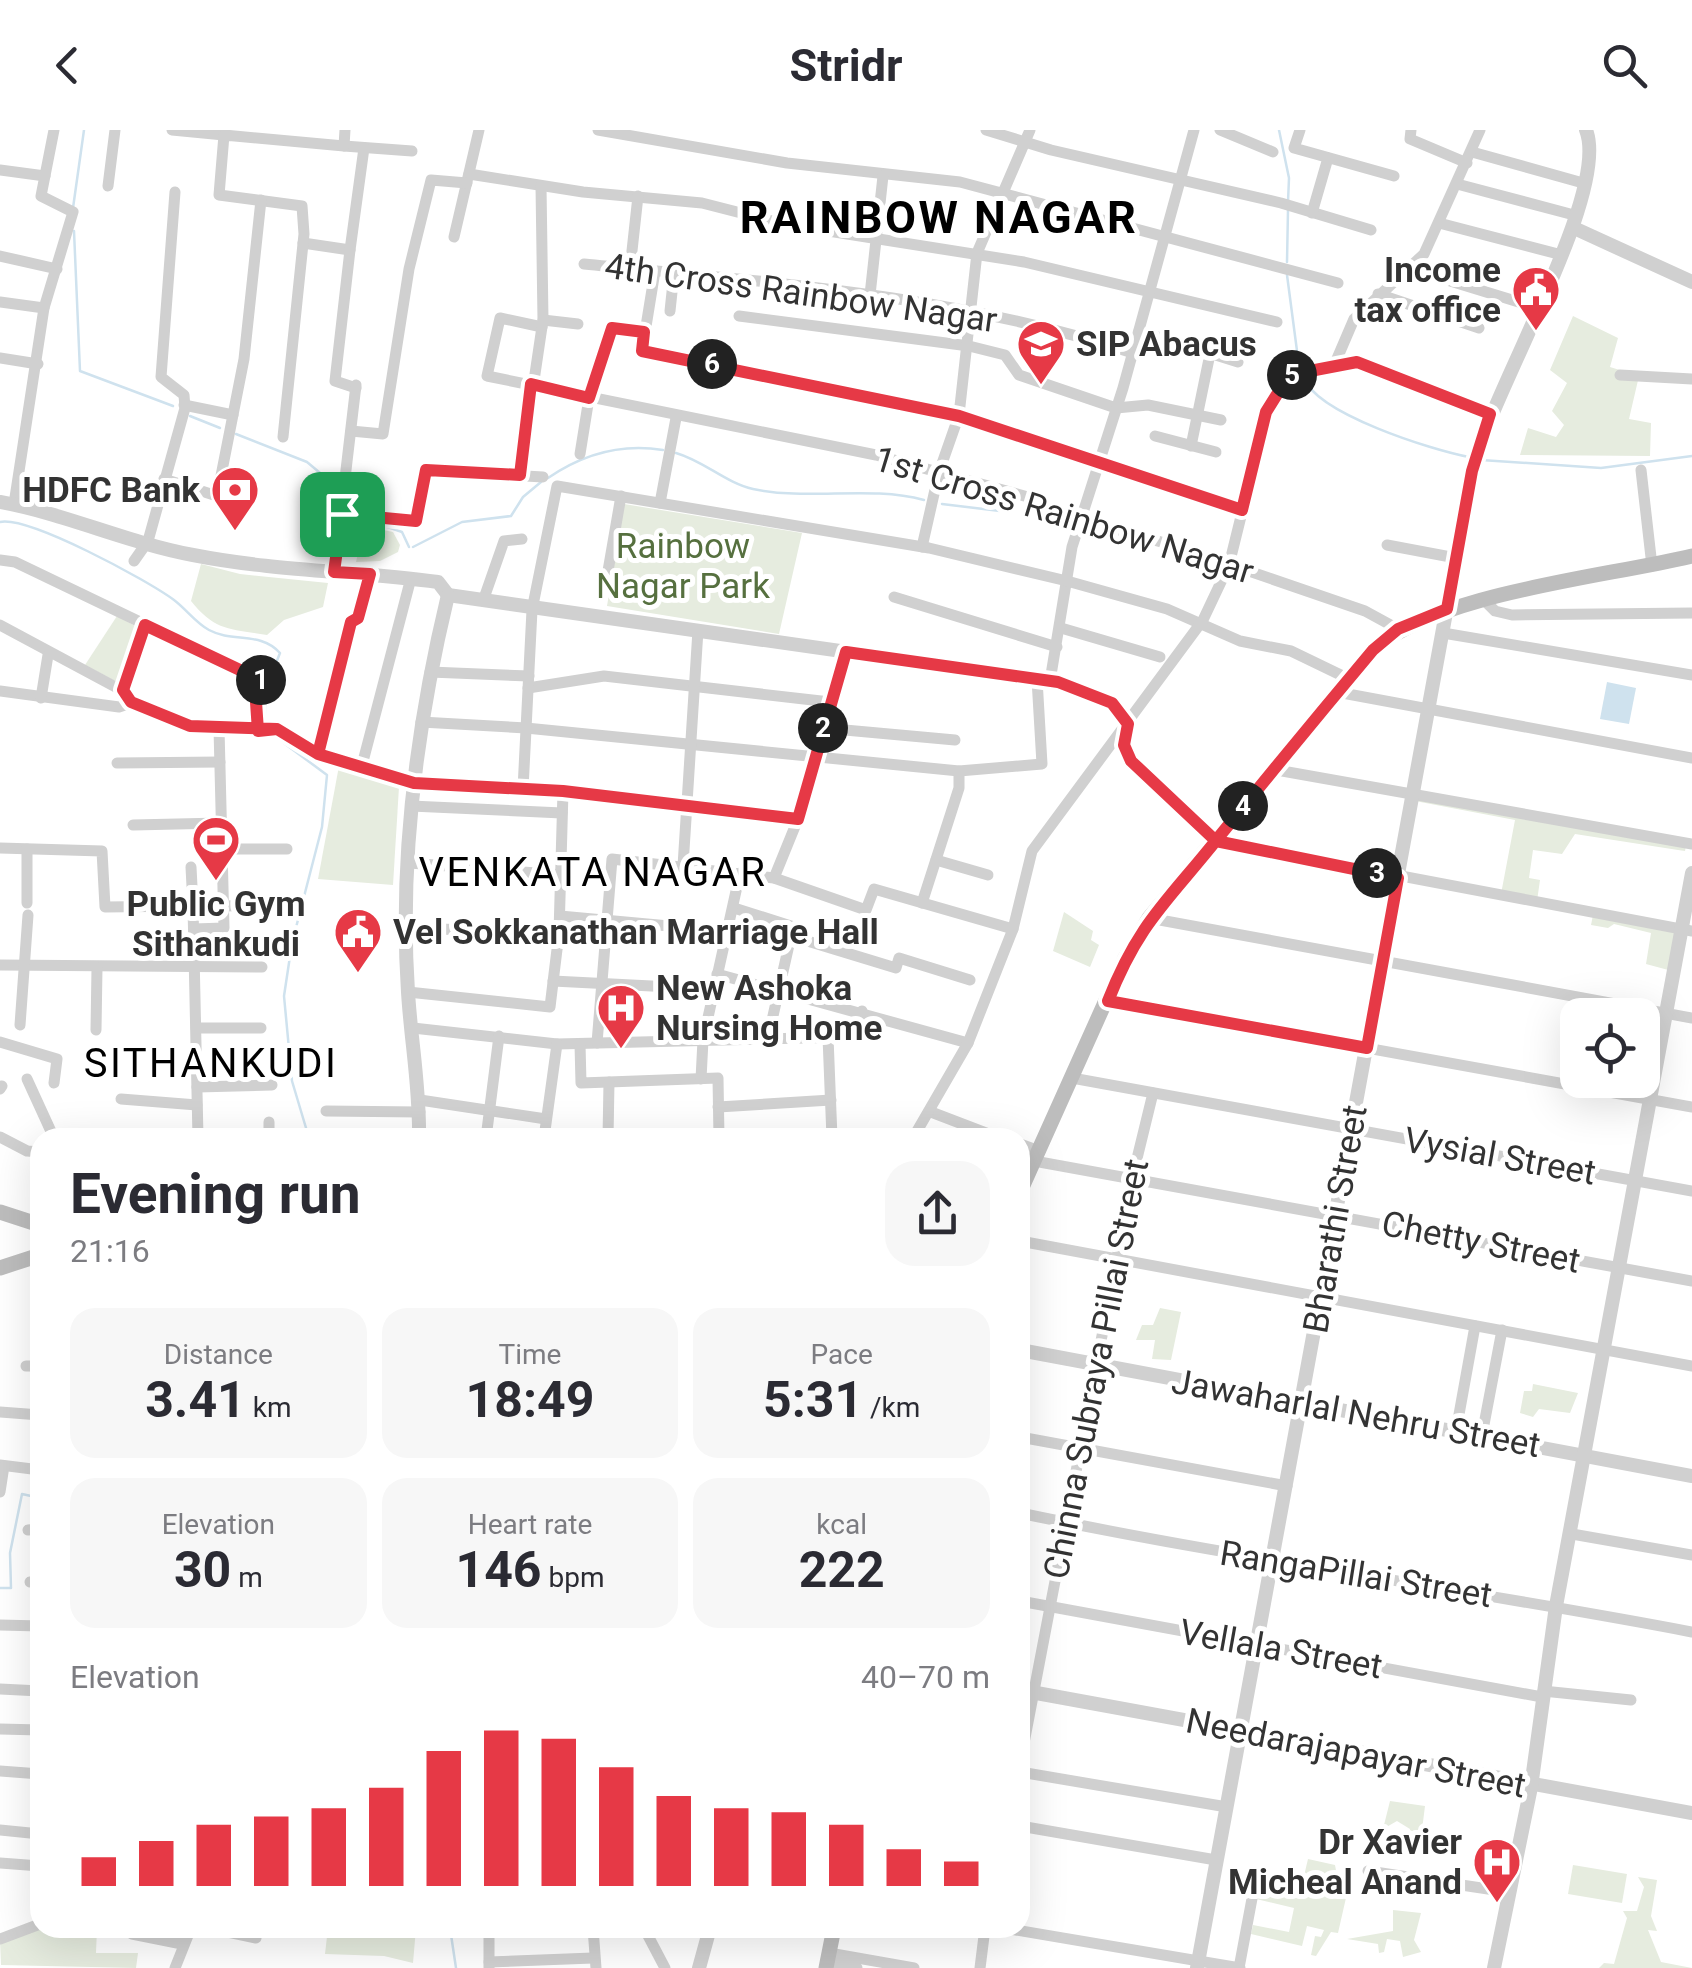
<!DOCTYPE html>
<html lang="en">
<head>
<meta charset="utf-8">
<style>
  body { margin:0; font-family:Roboto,sans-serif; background:#f7f7f7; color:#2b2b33; height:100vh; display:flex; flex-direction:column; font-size:38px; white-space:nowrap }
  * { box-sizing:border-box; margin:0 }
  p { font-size:32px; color:#7c7c81 }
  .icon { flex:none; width:55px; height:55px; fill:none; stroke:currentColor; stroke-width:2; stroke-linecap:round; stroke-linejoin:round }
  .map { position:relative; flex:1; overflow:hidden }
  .sheet { position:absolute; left:30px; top:998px; width:1000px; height:810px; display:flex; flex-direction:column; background:#fff; border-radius:30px; box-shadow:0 10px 40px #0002 }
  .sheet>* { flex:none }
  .tools { position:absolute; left:1560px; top:868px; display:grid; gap:20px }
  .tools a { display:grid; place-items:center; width:100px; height:100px; border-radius:20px; background:#fff; box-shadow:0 10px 40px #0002; font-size:50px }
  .pin { position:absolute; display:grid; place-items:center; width:85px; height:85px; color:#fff; margin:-42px; border-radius:20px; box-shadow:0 5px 15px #0006 }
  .km { position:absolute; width:50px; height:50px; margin:-25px; border-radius:50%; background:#222; color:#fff; font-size:28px; line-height:50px; text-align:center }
  .round { display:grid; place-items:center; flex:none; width:105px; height:105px; border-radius:30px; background:#f7f7f7 }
  .overview { display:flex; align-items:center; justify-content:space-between; height:170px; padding:0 40px }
  h1 { font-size:55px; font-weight:700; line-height:75px }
  .stats { display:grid; grid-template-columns:repeat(3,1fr); gap:15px; height:170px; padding:10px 40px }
  .stats div { display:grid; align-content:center; border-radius:25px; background:#f7f7f7; text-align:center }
  .stats b { font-size:50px; font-weight:700 }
  .stats small { font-size:28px; font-weight:400 }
  .stats p { font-size:28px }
  .chart { height:280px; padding:20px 40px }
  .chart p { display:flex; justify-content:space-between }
  .chart svg { width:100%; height:180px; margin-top:10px; stroke:#e63946; stroke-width:6 }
  header { display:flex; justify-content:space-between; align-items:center; height:130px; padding:0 40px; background:#fff; font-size:45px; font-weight:700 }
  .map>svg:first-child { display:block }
  .green { fill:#e6ecdf }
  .water { fill:#cfe2ee }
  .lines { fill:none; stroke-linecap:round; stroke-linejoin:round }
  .stream { stroke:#cfe2ee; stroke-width:2.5 }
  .minor { stroke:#d0d0d0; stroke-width:11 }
  .tertiary { stroke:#d0d0d0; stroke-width:14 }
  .secondary { stroke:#bdbdbd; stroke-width:15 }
  .route-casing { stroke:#fff; stroke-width:20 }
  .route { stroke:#e63946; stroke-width:12 }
  .labels { text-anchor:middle; stroke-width:10; stroke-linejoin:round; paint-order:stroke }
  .poi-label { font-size:35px; font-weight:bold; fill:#333; stroke:#fff; text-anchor:end }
  .street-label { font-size:35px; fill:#333; stroke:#fff }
  .park-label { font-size:35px; fill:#56703f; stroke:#fff }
  .quarter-label { font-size:40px; letter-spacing:2.5px; fill:#000; stroke:#fff }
  .district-label { font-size:45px; font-weight:bold; letter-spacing:2.5px; fill:#000; stroke:#fff }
</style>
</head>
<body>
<header><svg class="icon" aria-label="back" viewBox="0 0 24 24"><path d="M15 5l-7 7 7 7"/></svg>Stridr<svg class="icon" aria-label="search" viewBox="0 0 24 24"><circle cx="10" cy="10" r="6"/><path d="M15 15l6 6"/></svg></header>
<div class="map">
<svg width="1692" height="1838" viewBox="0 0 1692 1838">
  <rect width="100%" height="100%" fill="#fff"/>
  <!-- green -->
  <g class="green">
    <polygon points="1573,186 1618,208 1610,237 1639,246 1629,289 1651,293 1650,326 1520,325 1528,298 1556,307 1564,295 1552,281 1567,253 1550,240"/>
    <polygon points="624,374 802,403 779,504 607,476"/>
    <polygon points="364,396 393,402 400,415 398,422 380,431 356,432"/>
    <path d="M201,434l39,10 88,9 -5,24 -39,13 -17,15c-37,-6 -52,-4 -76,-34z"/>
    <polygon points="117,486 139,498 121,554 85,535"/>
    <polygon points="339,636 399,657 393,755 318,749"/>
    <polygon points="1416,666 1686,716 1685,721 1678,720 1575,704 1562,724 1533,720 1529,748 1540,750 1537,771 1501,764 1515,690 1415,671"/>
    <polygon points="1064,782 1093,801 1091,810 1099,815 1090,837 1053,821"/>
    <polygon points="1593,785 1680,800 1672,841 1646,834 1651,803 1614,794 1608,798 1591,795"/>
    <polygon points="1160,1178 1181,1182 1171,1230 1152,1229 1155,1210 1136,1210 1142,1195 1153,1195"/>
    <polygon points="1533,1254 1578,1263 1570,1283 1539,1279 1533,1287 1520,1283 1524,1261 1532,1261"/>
    <polygon points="1390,1671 1425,1676 1422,1700 1443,1703 1442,1716 1408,1711 1410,1699 1397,1691 1383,1699"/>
    <polygon points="1308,1729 1335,1735 1338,1751 1348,1759 1338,1803 1331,1802 1316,1826 1311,1825 1315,1806 1321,1807 1324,1800 1307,1796 1302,1816 1251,1804 1253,1795 1289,1802 1294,1778 1256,1769 1263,1741 1303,1750"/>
    <polygon points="1573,1735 1627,1744 1622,1773 1568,1764"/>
    <polygon points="1638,1747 1657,1750 1651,1786 1657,1801 1648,1800 1661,1832 1692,1838 1599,1838 1604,1833 1614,1834 1627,1788 1623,1781 1637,1781 1644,1757"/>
    <polygon points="1393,1780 1421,1783 1414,1810 1421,1822 1403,1827 1400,1811 1387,1809 1384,1822 1379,1823 1378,1814 1347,1809 1393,1801"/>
    <polygon points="40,1798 97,1798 96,1823 138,1823 136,1838 1,1835 0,1811"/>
    <polygon points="328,1798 416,1798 413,1833 384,1826 325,1824"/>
  </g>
  <!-- water -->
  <polygon class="water" points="1607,552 1636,558 1629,594 1600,589"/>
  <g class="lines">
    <!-- stream -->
    <g class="stream">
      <polyline points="1279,0 1289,48 1288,72"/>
      <polyline points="73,78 84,0"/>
      <polyline points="74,101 80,241 173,276"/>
      <polyline points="1287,132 1288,80"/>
      <polyline points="1287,145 1299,236"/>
      <path d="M1304,248c13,36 128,72 165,79"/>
      <polyline points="190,286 220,298"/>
      <polyline points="236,304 307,332 338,358"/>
      <path d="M676,323c28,8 50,30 77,36 57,12 115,-4 171,11"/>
      <polyline points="1481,330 1601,338 1692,326"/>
      <path d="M548,348c35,-24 72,-35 115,-28"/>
      <polyline points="349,368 350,382"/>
      <polyline points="942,374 1000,381"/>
      <path d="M0,392c29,-6 147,58 174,78 12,9 22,23 35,30 24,13 51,1 71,23l-15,38v28"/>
      <polyline points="373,392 402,402 409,417"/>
      <polyline points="413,417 462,392 511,386 523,367 541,352"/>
      <polyline points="273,605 327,645 322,697 292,813 284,866 292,951 309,1008"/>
      <polyline points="0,1458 11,1458 10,1423 22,1364 40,1368"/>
      <polyline points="450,1798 456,1838"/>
    </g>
    <!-- minor -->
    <g class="minor">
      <polyline points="172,0 224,5 224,0"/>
      <polyline points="598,0 787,33 960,52 1338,153"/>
      <polyline points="986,0 1051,20 1281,73 1371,100"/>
      <polyline points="1220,0 1273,22"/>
      <polyline points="1300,0 1294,18 1394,46"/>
      <polyline points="1411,0 1410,9 1467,33"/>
      <polyline points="344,16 412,21"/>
      <polyline points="1472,22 1583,53"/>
      <polyline points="0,40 45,46"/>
      <polyline points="469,44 583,62 702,73 784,94 1024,132 1277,192"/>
      <polyline points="1457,54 1574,85"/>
      <polyline points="108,56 115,0"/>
      <polyline points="1312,83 1328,28"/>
      <polyline points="1439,93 1562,125"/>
      <polyline points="454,107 479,0"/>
      <polyline points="303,113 350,120 335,251 356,258"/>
      <polyline points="350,120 364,18"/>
      <polyline points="0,126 57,139"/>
      <path d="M584,134c184,18 373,31 549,89"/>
      <polyline points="630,139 638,66"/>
      <polyline points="1411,139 1538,178"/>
      <polyline points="655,141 642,221 959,285 1242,380"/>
      <polyline points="1378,164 1479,198"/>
      <polyline points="870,165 883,46"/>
      <polyline points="0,172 44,178"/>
      <polyline points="670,181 674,143"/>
      <polyline points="739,186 969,216 1005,225 1019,245 1116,278 1148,275 1221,290"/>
      <polyline points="543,190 578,194"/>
      <polyline points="542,197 500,188 487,246 876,325 1028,367 1080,390 1176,416 1365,481 1398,499"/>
      <polyline points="1139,201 1238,232"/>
      <polyline points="0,228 38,234"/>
      <polyline points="1333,238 1354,189 1424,124 1480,0"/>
      <polyline points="1620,245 1692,249"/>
      <polyline points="184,275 233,285"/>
      <polyline points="351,301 383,304 409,139 431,50 467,53"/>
      <polyline points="1155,306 1216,322"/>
      <polyline points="283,307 304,104 302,76 219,65 224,5 344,16 345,0"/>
      <polyline points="1191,316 1210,224"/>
      <polyline points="580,324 589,268 612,198 645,202"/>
      <polyline points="1641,340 1652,436"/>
      <polyline points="520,345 543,190 541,56"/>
      <polyline points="164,349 217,366 244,229 261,70"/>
      <polyline points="660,373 676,288"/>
      <polyline points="14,374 44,178 73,82 41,66 54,0"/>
      <polyline points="342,384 416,391 427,340 543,347"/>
      <polyline points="1387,415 1456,428"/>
      <polyline points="922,417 939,342 959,285 977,123 1030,0"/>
      <polyline points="0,430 15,432 261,550 256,572 259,601"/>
      <polyline points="134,431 148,411 185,278 184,265 161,247 175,62"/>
      <polyline points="608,441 621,366"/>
      <polyline points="334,442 356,255"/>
      <polyline points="894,467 1057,517"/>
      <polyline points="483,471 504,411 522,409"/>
      <polyline points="1485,471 1495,481 1512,485 1692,483"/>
      <polyline points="0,495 123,561 131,573"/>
      <polyline points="1061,498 1160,527"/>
      <polyline points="1443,503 1692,545"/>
      <polyline points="430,542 529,546"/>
      <polyline points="1050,551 1072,417 1123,258 1194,0"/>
      <polyline points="528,558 604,546 830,572"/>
      <polyline points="0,561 119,577 131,573"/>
      <polyline points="123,561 145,495"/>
      <polyline points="1337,562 1692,628"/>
      <polyline points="41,568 48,525"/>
      <polyline points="131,573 190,596 277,599 318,624 414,653 563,661 798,689"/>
      <polyline points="421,592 526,598 959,641 1042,634 1037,549"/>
      <polyline points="823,598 955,610"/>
      <polyline points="318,624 351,492 358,488 371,444"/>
      <polyline points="117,633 220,632"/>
      <polyline points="361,639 411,448"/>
      <polyline points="1271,639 1692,714"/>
      <polyline points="523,659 532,480 557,356 929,418 1067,451 1167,479 1240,511 1291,521 1349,549"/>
      <polyline points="411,676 562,683"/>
      <polyline points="133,695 221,693"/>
      <polyline points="1216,711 1692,801"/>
      <polyline points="0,718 102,721 105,777 193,776 198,1008"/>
      <polyline points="222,719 287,719"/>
      <polyline points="936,730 988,745"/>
      <polyline points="410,733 561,745"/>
      <polyline points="683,736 698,500"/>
      <polyline points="191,737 193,776"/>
      <polyline points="774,748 798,689 846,522"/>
      <polyline points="27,773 27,719"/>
      <polyline points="922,773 959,658 959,641"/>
      <polyline points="223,776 287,775"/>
      <polyline points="734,778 794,797 791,806 896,838 899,828 970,850"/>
      <polyline points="560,786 691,798"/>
      <polyline points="1149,788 1692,888"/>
      <polyline points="408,798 559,803"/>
      <polyline points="194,799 224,798 219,598"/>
      <polyline points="0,835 262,837"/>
      <polyline points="717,844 968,913"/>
      <polyline points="553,851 671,857"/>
      <polyline points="408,862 550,877 559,803 563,661"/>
      <polyline points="1107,871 1692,977"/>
      <polyline points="20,895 28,785"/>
      <polyline points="196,898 261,898"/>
      <polyline points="413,898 557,914 848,907 854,904 862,881"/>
      <polyline points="96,900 97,838"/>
      <polyline points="828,907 832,1008"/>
      <polyline points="768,908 791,806"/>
      <polyline points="0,912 57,929 54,953"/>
      <polyline points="597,913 612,729 774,748 866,780 874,759 1013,799"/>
      <polyline points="580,914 581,953 718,948 719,1008"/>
      <polyline points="1072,948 1692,1061"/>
      <polyline points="27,949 54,1008"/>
      <polyline points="701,949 703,910 740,743"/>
      <polyline points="197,957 272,955"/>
      <polyline points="0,959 2,956"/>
      <polyline points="121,969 197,975"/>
      <polyline points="420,970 546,989"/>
      <polyline points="718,977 831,970"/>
      <polyline points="326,981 420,982"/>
      <polyline points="931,982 999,1008"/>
      <polyline points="269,992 269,1008"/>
      <polyline points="0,1007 27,1021 40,1022"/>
      <polyline points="486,1008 499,906"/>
      <polyline points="544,1008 557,914"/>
      <polyline points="608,1008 609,952"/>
      <polyline points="913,1008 968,913 1013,799 1032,721 1203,490 1229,435 1267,281 1289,245 1357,232 1490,284"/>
      <polyline points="1020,1014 1039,1021"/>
      <polyline points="1034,1031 1692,1151"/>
      <polyline points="1020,1111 1692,1236"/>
      <polyline points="26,1236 40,1236"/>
      <polyline points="0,1282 40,1285"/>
      <polyline points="1456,1301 1475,1196"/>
      <polyline points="1482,1305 1502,1200"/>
      <polyline points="1020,1307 1287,1356"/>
      <polyline points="0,1335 40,1340"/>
      <polyline points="0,1362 4,1336"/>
      <path d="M1020,1383c223,47 448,76 672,119"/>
      <polyline points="28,1400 40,1399"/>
      <polyline points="1572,1404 1692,1425"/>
      <polyline points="30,1452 40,1451"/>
      <polyline points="1020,1471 1542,1567"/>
      <polyline points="0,1495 40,1496"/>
      <polyline points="0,1559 40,1561"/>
      <polyline points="1543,1561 1631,1570"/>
      <polyline points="0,1599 40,1600"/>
      <polyline points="1020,1634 1132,1049 1153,963"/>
      <polyline points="0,1641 40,1644"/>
      <polyline points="1020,1642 1227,1677"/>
      <polyline points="1020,1696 1216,1730"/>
      <polyline points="0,1700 40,1704"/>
      <polyline points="0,1733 40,1736"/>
      <polyline points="1368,1741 1508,1762"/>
      <polyline points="134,1798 132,1804 182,1814"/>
      <polyline points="209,1798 256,1808 258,1798"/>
      <polyline points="489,1798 489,1838"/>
      <polyline points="593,1798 596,1838"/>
      <polyline points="644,1798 665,1838"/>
      <polyline points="1004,1798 1240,1838"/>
      <polyline points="0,1809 40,1794"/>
      <polyline points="829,1823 914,1838"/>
      <polyline points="489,1832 593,1828"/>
      <polyline points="827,1833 857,1838"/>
      <polyline points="175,1838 191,1798"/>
      <polyline points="980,1838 985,1798"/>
      <polyline points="1239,1838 1257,1742"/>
    </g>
    <!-- tertiary -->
    <g class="tertiary">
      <polyline points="1574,98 1692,152"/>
      <path d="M0,372c66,12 128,41 193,53 81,16 163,16 245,27l10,13"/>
      <polyline points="448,465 1058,552 1112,573 1128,594 1124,615 1131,631 1216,711"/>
      <path d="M419,1008c1,-51 -8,-96 -11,-146 -9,-133 9,-268 40,-397"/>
      <polyline points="1020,1220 1692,1346"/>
      <polyline points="1020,1560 1692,1683"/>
      <polyline points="699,1838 710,1798"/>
      <path d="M1197,1838l275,-1497c18,-77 139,-278 114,-341"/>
      <polyline points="1494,1838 1531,1657 1556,1476 1692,743"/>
    </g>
    <!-- secondary -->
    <g class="secondary">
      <path d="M1020,1062l105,-234 24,-40 224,-269c70,-57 227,-71 319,-93"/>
      <polyline points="0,1082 40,1095"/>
      <polyline points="0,1138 40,1125"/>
      <polyline points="826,1838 834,1798"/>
    </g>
  </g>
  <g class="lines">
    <!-- route casing -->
    <g class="route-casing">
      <path id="route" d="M342,384l-8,58 36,2 -12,44 -7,4 -33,132 -41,-25 -87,-3 -59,-24 -8,-12 22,-65 116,55 -5,22 2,29 19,-2 41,25 96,29 149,8 235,28 48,-167 212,30 54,21 16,21 -4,21 7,16 85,80 182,37 -31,170 -259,-47c31,-79 60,-100 110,-163 51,-63 103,-126 155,-188l25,-21 49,-20 25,-138 18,-57 -133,-52 -68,13 -23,37 -24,98 -283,-94 -317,-65 2,-19 -32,-4 -23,70 -58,-14 -11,91 -94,-5 -10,51 -74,-7"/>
    </g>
    <!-- route -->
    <use href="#route" class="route"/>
  </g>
  <!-- icons -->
  <defs>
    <g id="civic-pin" transform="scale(2.5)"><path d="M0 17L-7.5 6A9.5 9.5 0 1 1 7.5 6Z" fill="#e63946" stroke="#fff"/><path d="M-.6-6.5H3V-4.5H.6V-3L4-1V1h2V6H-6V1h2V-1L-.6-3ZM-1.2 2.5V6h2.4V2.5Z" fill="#fff"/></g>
    <g id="school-pin" transform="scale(2.5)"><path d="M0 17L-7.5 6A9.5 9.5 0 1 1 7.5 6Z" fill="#e63946" stroke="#fff"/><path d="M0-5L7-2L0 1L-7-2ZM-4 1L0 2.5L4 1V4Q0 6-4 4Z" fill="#fff"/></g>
    <g id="bank-pin" transform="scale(2.5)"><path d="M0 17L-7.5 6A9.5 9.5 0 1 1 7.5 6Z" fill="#e63946" stroke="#fff"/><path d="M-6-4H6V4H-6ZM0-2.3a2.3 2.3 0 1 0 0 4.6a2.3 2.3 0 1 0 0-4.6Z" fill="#fff"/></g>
    <g id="stadium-pin" transform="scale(2.5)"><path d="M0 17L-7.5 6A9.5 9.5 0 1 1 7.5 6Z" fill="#e63946" stroke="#fff"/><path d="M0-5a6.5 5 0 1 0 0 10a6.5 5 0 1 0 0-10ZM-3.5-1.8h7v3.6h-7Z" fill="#fff"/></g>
    <g id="hospital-pin" transform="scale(2.5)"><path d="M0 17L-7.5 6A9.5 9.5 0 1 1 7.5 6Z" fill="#e63946" stroke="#fff"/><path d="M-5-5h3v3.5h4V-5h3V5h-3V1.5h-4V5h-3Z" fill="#fff"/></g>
  </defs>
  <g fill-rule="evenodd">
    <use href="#civic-pin" x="1536" y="160"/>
    <use href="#school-pin" x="1041" y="214"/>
    <use href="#bank-pin" x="235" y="360"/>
    <use href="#stadium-pin" x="216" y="710"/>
    <use href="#civic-pin" x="358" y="802"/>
    <use href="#hospital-pin" x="621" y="878"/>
    <use href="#hospital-pin" x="1497" y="1732"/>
  </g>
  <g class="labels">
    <!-- poi labels -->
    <g class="poi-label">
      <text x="1501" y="152">Income<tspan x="1501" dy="40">tax office</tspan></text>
      <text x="1076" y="226" text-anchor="start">SIP Abacus</text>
      <text x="200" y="372">HDFC Bank</text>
      <text x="216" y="786" text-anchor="middle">Public Gym<tspan x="216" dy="40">Sithankudi</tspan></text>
      <text x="393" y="814" text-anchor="start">Vel Sokkanathan Marriage Hall</text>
      <text x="656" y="870" text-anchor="start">New Ashoka<tspan x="656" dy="40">Nursing Home</tspan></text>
      <text x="1462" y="1724">Dr Xavier<tspan x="1462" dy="40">Micheal Anand</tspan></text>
    </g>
    <!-- street labels -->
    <g class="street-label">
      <text transform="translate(801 163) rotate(8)" y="12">4th Cross Rainbow Nagar</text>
      <text transform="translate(1064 385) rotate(17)" y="12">1st Cross Rainbow Nagar</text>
      <text transform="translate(1500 1026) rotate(10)" y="12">Vysial Street</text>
      <text transform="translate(1335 1089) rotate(-80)" y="12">Bharathi Street</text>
      <text transform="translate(1481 1112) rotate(11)" y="12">Chetty Street</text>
      <text transform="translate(1096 1239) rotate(-79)" y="12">Chinna Subraya Pillai Street</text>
      <text transform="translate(1356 1283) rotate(10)" y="12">Jawaharlal Nehru Street</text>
      <text transform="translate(1356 1444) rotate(9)" y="12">RangaPillai Street</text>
      <text transform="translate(1281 1519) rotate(10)" y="12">Vellala Street</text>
      <text transform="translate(1356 1623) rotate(11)" y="12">Needarajapayar Street</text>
    </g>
    <!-- park labels -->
    <g class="park-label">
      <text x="683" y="428">Rainbow<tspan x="683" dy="40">Nagar Park</tspan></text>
    </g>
    <!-- quarter labels -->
    <g class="quarter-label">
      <text x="593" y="756">VENKATA NAGAR</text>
      <text x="211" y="947">SITHANKUDI</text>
    </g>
    <!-- district labels -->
    <g class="district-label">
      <text x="939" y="103">RAINBOW NAGAR</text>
    </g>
  </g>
</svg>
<div class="tools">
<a><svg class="icon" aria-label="locate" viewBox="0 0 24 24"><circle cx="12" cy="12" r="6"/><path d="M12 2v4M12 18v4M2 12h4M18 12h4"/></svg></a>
</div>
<div class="pin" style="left:342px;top:384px;background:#1e9e55"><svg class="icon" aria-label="arrive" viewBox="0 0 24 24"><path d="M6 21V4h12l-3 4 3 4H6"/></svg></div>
<b class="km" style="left:261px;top:550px">1</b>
<b class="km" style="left:823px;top:598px">2</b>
<b class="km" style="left:1377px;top:743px">3</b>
<b class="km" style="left:1243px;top:676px">4</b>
<b class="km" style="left:1292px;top:245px">5</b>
<b class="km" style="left:712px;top:234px">6</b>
<section class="sheet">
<div class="overview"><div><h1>Evening run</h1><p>21:16</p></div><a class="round"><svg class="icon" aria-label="share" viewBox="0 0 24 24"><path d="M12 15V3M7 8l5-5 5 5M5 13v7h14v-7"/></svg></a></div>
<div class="stats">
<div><p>Distance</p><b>3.41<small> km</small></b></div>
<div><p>Time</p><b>18:49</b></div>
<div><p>Pace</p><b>5:31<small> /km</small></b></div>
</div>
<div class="stats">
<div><p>Elevation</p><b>30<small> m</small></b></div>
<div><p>Heart rate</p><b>146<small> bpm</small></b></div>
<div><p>kcal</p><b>222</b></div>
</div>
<div class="chart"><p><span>Elevation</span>40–70 m</p>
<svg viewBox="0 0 160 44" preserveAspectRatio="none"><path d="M5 44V37M15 44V33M25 44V29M35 44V27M45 44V25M55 44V20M65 44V11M75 44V6M85 44V8M95 44V15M105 44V22M115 44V25M125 44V26M135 44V29M145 44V35M155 44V38"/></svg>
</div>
</section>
</div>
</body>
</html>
